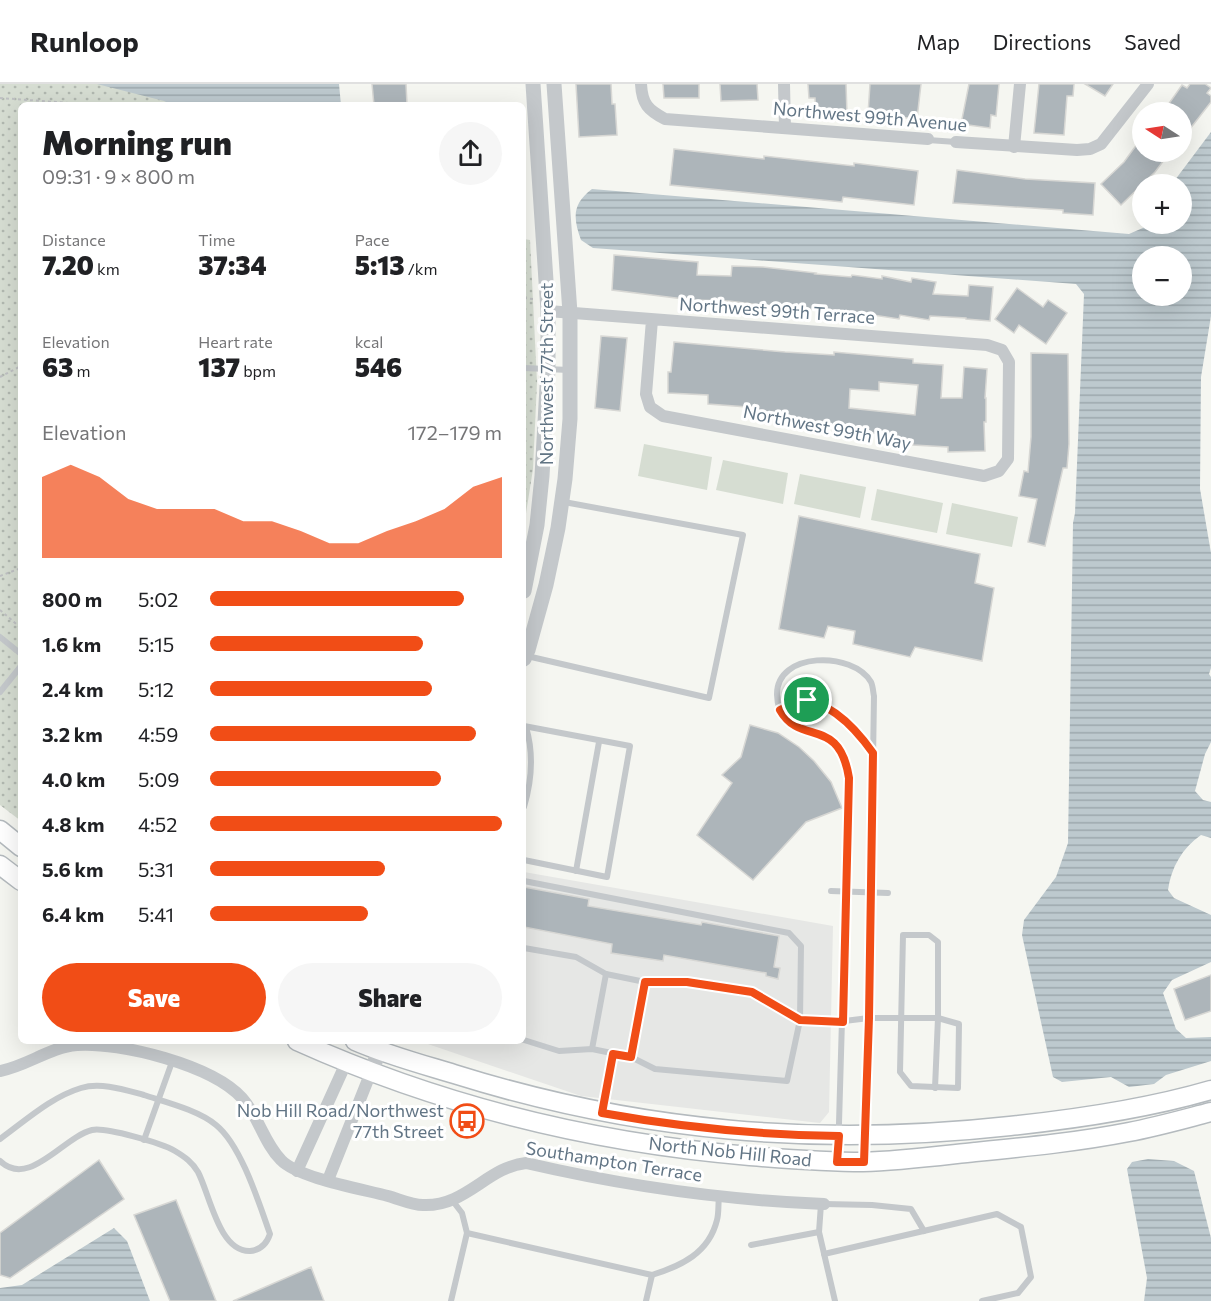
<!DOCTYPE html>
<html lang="en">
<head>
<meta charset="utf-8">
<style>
  body { margin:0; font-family:Commissioner,sans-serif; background:#f6f6f6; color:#202124; height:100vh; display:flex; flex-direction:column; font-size:22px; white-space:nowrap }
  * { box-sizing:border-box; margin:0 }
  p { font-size:20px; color:#757577 }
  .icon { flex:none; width:33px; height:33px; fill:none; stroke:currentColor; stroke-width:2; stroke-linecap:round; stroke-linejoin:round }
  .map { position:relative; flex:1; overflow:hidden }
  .sheet { position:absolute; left:18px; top:18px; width:508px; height:942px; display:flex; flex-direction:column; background:#fff; border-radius:9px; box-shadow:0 6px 24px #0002 }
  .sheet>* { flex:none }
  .needle { width:39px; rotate:282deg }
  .fabs { position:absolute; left:1132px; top:18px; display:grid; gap:12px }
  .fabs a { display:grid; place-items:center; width:60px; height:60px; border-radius:50%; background:#fff; box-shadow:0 6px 24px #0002; font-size:30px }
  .pin { position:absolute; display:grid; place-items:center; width:51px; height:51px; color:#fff; margin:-26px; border:3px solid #fff; border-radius:50%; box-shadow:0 2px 6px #0007 }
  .round { display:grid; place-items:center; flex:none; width:63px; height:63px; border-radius:32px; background:#f6f6f6 }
  .summary { display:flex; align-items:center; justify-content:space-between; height:102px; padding:0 24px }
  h1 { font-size:33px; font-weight:800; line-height:45px }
  .figures { display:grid; grid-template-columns:repeat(3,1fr); gap:9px; height:102px; padding:6px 24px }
  .figures div { display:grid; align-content:center }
  .figures b { font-size:26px; font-weight:800 }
  .figures small { font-size:16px; font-weight:400 }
  .figures p { font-size:16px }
  .chart { height:168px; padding:12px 24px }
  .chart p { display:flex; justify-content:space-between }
  .chart svg { width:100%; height:108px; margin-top:6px; fill:#f14d16; opacity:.7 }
  .button { display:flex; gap:12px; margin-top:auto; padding:12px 24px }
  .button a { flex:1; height:69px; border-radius:36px; background:#f14d16; color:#fff; font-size:24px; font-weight:800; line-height:69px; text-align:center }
  .button a+a { background:#f6f6f6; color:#202124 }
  ul { padding:0 24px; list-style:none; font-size:20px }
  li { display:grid; grid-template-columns:96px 72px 1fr; align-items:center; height:45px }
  li i { height:15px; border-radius:8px; background:#f14d16 }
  header { display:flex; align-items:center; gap:36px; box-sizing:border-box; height:84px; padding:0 30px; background:#fff; border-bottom:2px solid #e0e0e0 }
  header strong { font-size:28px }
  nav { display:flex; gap:33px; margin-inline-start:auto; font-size:21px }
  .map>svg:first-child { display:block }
  .built { fill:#e6e7e5 }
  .green { fill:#d6ddd2 }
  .park { fill:url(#park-dots) }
  .water { fill:url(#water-rules); fill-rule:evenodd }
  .building { fill:#adb5ba; stroke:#d7d7d4; stroke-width:1.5; fill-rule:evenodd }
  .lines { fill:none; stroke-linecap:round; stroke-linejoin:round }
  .secondary-casing { stroke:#b4babe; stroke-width:21 }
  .path { stroke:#bec0c2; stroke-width:2; stroke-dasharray:3 3; stroke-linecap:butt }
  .service { stroke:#c4c8cb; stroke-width:6 }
  .minor { stroke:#c4c8cb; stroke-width:12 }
  .tertiary { stroke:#c4c8cb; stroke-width:15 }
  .secondary { stroke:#fff; stroke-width:18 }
  .route-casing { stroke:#fff; stroke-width:12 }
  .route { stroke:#f14d16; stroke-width:8 }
  .labels { text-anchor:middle; stroke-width:6; stroke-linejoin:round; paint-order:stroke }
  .street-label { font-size:18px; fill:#627585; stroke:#fff }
  .poi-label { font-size:18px; fill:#627585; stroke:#fff; text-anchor:end }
</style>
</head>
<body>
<header>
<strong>Runloop</strong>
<nav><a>Map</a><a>Directions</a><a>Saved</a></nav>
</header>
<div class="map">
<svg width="1211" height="1217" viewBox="0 0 1211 1217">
  <defs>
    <pattern id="park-dots" width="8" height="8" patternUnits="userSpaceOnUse" patternTransform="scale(1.5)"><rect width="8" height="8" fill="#d6ddd2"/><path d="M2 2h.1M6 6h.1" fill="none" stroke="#b1b8b0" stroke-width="1.8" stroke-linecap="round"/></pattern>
    <pattern id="water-rules" width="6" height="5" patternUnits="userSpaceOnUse" patternTransform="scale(1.5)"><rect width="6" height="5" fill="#bdc9ce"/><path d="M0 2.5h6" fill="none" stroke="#9da8ad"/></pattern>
  </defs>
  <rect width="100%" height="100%" fill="#f5f6f1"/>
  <!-- built -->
  <polygon class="built" points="524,788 833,842 829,1028 820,1039 581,1012 419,957 524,957"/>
  <!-- green -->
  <g class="green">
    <polygon points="644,360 712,373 707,406 638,392"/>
    <polygon points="723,376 788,389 783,420 716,406"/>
    <polygon points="800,390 866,403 860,434 794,420"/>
    <polygon points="877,405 943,419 937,449 871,436"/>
    <polygon points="952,419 1018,433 1012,463 946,450"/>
  </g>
  <!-- park -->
  <g class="park">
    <polygon points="0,0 125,0 185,21 21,21 21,737 0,721"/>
    <polygon points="524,155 530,156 537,298 533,385 524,442"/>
  </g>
  <!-- water -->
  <g class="water">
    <polygon points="97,0 339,0 341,21 172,21 164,17"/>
    <path d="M1211,48v184l-10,61 -1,112 11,64v115l-2,6 2,3v65l-6,12 -10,37 8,9 8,2v36l-10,-3c-19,13 -30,33 -33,55l6,8 37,17v47l-39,18 -9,13 13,36 10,9 25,-1v24l-45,14 -12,9 -25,3 -18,-10 -49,5 -9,-5 -31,-142 2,-15 32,-43 12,-34 5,-320 2,-10 9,-219 -8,-10 -483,-36 -12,-8c-8,-22 -9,-36 11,-51l537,45 16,-7 2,-3h35v-40h-10zM1143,172h39v40h-39z"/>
    <polygon points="1148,1075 1174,1077 1194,1087 1211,1154 1211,1217 1144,1217 1147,1194 1127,1085 1132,1078"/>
    <polygon points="114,1144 127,1157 150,1217 0,1217 0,1204 22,1201"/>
  </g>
  <!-- building -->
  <g class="building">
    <polygon points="372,0 406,0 407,21 374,21"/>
    <polygon points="576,0 611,0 612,20 615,20 617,51 579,53"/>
    <polygon points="663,0 699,0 699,14 664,14"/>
    <polygon points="720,0 757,0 758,16 721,17"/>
    <polygon points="808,0 846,0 847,30 816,30 815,14 809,14"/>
    <polygon points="870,0 921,0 917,35 868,30"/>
    <polygon points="969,0 999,0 996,32 991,31 990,44 961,40"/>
    <polygon points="1039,0 1074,0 1073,12 1067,12 1064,51 1034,49"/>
    <polygon points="1085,0 1113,0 1105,12"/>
    <polygon points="1190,0 1205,0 1211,4 1207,9 1211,12 1211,18 1182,55 1182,28 1163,28 1182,1 1187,4"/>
    <polygon points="1143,52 1143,68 1170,68 1155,88 1121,121 1101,100 1124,78"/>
    <polygon points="674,65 764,75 764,72 854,82 854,79 918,87 914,121 843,113 842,118 670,101"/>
    <polygon points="957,86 1025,95 1095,99 1093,131 1063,129 1063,126 953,119"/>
    <polygon points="614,171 698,178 697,191 731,192 732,182 763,183 816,189 815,190 851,193 852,191 882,195 882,192 911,198 912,194 936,198 933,210 968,212 969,201 993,203 990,237 966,235 966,234 930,232 929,236 900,231 899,235 847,227 782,224 729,217 692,216 612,206"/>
    <polygon points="1017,204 1043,223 1048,216 1067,229 1046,260 1019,241 1014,249 995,235"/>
    <polygon points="601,252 627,254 620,327 595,324"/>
    <path d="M674,258l111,10 49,3v-3l79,7v4l30,2 -2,33h21l2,-31 23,2 -2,29h1v24h-2l1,29 -37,1v-5l-35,-2v-5l-28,-2v-4l-28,-2v-4l-72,-8 1,-4 -40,-5 1,-4 -39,-3v-9l-40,-2v-21h3zM879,298l39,3 -3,30 -66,-7 1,-19 29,2z"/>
    <polygon points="1031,269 1068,270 1069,360 1067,384 1063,384 1045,462 1028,458 1037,415 1019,412 1024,387 1028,388 1031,353"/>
    <polygon points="799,432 980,470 975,499 994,504 982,577 915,563 910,573 853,560 855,547 828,542 824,554 779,545"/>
    <polygon points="750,641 778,649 799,663 814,677 831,698 842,724 806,738 753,796 697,751 732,699 722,691 741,673"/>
    <polygon points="524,803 589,815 588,822 701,841 702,838 779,852 774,883 780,884 778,895 766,892 766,889 664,871 663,877 611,869 612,860 524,843"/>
    <polygon points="1211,891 1211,927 1185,936 1174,905"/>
    <polygon points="99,1076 124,1115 10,1194 0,1191 0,1149"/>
    <polygon points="176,1116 216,1217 170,1217 134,1131"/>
    <polygon points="311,1183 324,1217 233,1217"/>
  </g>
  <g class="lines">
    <!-- secondary casing -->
    <g class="secondary-casing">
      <g id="secondary">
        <polyline points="0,746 21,763"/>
        <polyline points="0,781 21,797"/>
        <path d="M297,957c142,64 297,102 453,115 37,3 75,6 113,6 37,-1 75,-6 112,-10 51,-5 103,-10 154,-20 27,-5 55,-13 82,-20"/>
        <path d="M355,957c32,14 66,23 99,33 185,58 364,73 556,52 67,-7 136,-17 201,-36"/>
      </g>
    </g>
    <!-- path -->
    <g class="path">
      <polyline points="0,14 98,21"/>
      <polyline points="524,214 533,215"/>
      <polyline points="0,293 21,282"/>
      <polyline points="0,492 21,484"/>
      <polyline points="0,526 21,544"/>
    </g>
    <!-- service -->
    <g class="service">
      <polyline points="928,56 956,58"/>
      <polyline points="524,284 569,286"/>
      <polyline points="0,553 21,570"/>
      <polyline points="527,572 709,614 743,451 564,418"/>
      <polyline points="0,608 21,582"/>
      <path d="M780,626c7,-4 14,-9 22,-10 26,-1 57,33 71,52"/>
      <polyline points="524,642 630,662 607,793 524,776"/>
      <path d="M524,723c8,-27 10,-53 2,-80"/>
      <polyline points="576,787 599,658"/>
      <polyline points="524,797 789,849 801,862 800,936 836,938 869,934 938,934 935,1004"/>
      <polyline points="831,807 888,809"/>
      <polygon points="903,851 929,851 938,858 938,934 959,940 958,1004 911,1002 900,988"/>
      <polyline points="524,864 576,873 606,890 645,898"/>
      <polygon points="645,898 687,898 752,908 800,936 787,997 655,985 631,973"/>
      <polyline points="524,956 559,967 592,965 631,973"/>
      <polyline points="592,965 606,890"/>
      <polyline points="602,1025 613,970"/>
      <path d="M0,1055c25,-18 51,-42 81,-51 20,-6 44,2 63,7 21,7 54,15 72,30 25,20 43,78 54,109 -3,9 -9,16 -20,17 -31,1 -40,-56 -52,-79 -6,-10 -13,-15 -23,-21 -13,-8 -70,-24 -83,-21 -29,7 -63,59 -92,31"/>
      <polyline points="144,1056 172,978"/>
      <path d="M838,1074l11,-380c-2,-14 -5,-28 -16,-37 -20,-19 -55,-7 -56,-46 -1,-44 76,-44 94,-13 2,4 2,10 3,14l-5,322 -5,143"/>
      <path d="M452,1116l10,13 5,20 185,42c29,-9 57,-22 65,-55 2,-7 1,-16 2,-23"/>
      <polyline points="824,1120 872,1121 911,1125 924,1147"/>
      <polyline points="819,1148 835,1217"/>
      <polyline points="751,1161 819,1148 821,1120"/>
      <polyline points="824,1170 997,1130 1021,1143 1031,1193 1018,1209 982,1217"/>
      <polyline points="451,1217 467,1149"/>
      <polyline points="646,1217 652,1191"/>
    </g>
    <!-- minor -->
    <g class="minor">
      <path d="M641,0c1,20 7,26 24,35l263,20"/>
      <polyline points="784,0 785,44"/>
      <polyline points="956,58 1077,66 1090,65 1101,60 1148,0"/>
      <polyline points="1014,63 1020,0"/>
      <polyline points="548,227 987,261 1002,266 1009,278 1008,375 999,387 984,392 663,332 650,323 646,310 652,236"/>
      <path d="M0,987c27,-5 50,-24 77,-26 44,-3 135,20 165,53 17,19 22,45 39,62 17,18 81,29 107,36 11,3 24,9 35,9 43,2 64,-38 103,-42 99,23 197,37 298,41"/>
      <polyline points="297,1087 346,979"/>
      <polyline points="328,1096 371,988"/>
    </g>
    <!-- tertiary -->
    <g class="tertiary">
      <polyline points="524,507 537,441 542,392 548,285 548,227 533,0"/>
      <polyline points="524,575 528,566 546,501 558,444 565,395 570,335 570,229 554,0"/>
      <polyline points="371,988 383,957"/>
    </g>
    <!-- secondary -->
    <use href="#secondary" class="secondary"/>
  </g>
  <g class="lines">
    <!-- route casing -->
    <g class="route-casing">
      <path id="route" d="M800,616c31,1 56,29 73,53l-4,265 -5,144h-27l2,-26c-80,-1 -159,-9 -237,-23l11,-59 18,3 14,-75h42l65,10 48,28 43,2 6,-244c-10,-63 -48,-31 -69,-68z"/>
    </g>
    <!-- route -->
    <use href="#route" class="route"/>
  </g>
  <!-- icons -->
  <defs>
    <g id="bus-ring" transform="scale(1.725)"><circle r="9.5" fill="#fff" stroke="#f14d16" stroke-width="1.5"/><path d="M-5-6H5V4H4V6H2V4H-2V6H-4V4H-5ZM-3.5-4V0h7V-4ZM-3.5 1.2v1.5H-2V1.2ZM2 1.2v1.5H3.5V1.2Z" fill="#f14d16"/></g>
  </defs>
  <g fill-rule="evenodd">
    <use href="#bus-ring" x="467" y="1037"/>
  </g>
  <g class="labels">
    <!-- street labels -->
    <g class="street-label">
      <text transform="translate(870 33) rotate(5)" y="6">Northwest 99th Avenue</text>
      <text transform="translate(777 227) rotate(4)" y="6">Northwest 99th Terrace</text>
      <text transform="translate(547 290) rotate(-90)" y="6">Northwest 77th Street</text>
      <text transform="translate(827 344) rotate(11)" y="6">Northwest 99th Way</text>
      <text transform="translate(730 1068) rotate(6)" y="6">North Nob Hill Road</text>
      <text transform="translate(614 1078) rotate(9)" y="6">Southampton Terrace</text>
    </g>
    <!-- poi labels -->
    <g class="poi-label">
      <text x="444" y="1033">Nob Hill Road/Northwest<tspan x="444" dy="21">77th Street</tspan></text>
    </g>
  </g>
</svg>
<div class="fabs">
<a><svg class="needle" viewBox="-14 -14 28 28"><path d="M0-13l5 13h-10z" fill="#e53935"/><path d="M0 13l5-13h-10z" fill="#757577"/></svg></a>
<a>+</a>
<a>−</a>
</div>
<div class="pin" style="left:807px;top:616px;background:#1e9e55"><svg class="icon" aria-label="arrive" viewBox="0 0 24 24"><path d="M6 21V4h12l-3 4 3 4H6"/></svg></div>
<section class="sheet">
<div class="summary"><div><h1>Morning run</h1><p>09:31 · 9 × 800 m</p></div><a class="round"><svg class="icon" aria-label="share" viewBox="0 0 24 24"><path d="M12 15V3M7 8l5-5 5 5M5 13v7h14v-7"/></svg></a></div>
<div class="figures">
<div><p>Distance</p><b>7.20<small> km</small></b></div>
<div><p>Time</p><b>37:34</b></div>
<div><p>Pace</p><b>5:13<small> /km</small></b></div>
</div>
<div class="figures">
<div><p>Elevation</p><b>63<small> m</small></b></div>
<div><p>Heart rate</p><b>137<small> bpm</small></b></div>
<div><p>kcal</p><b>546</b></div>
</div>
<div class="chart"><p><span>Elevation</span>172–179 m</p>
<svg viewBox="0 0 160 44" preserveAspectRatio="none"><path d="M0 44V11L10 6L20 11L30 20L40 24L50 24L60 24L70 29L80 29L90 33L100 38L110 38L120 33L130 29L140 24L150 15L160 11V44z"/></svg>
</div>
<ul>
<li><b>800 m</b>5:02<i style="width:87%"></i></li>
<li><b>1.6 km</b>5:15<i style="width:73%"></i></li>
<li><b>2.4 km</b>5:12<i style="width:76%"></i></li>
<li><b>3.2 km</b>4:59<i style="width:91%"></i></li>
<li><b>4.0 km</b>5:09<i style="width:79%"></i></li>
<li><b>4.8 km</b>4:52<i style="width:100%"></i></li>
<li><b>5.6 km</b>5:31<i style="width:60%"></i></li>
<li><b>6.4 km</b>5:41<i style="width:54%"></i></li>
</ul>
<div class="button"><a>Save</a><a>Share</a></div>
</section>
</div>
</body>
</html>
